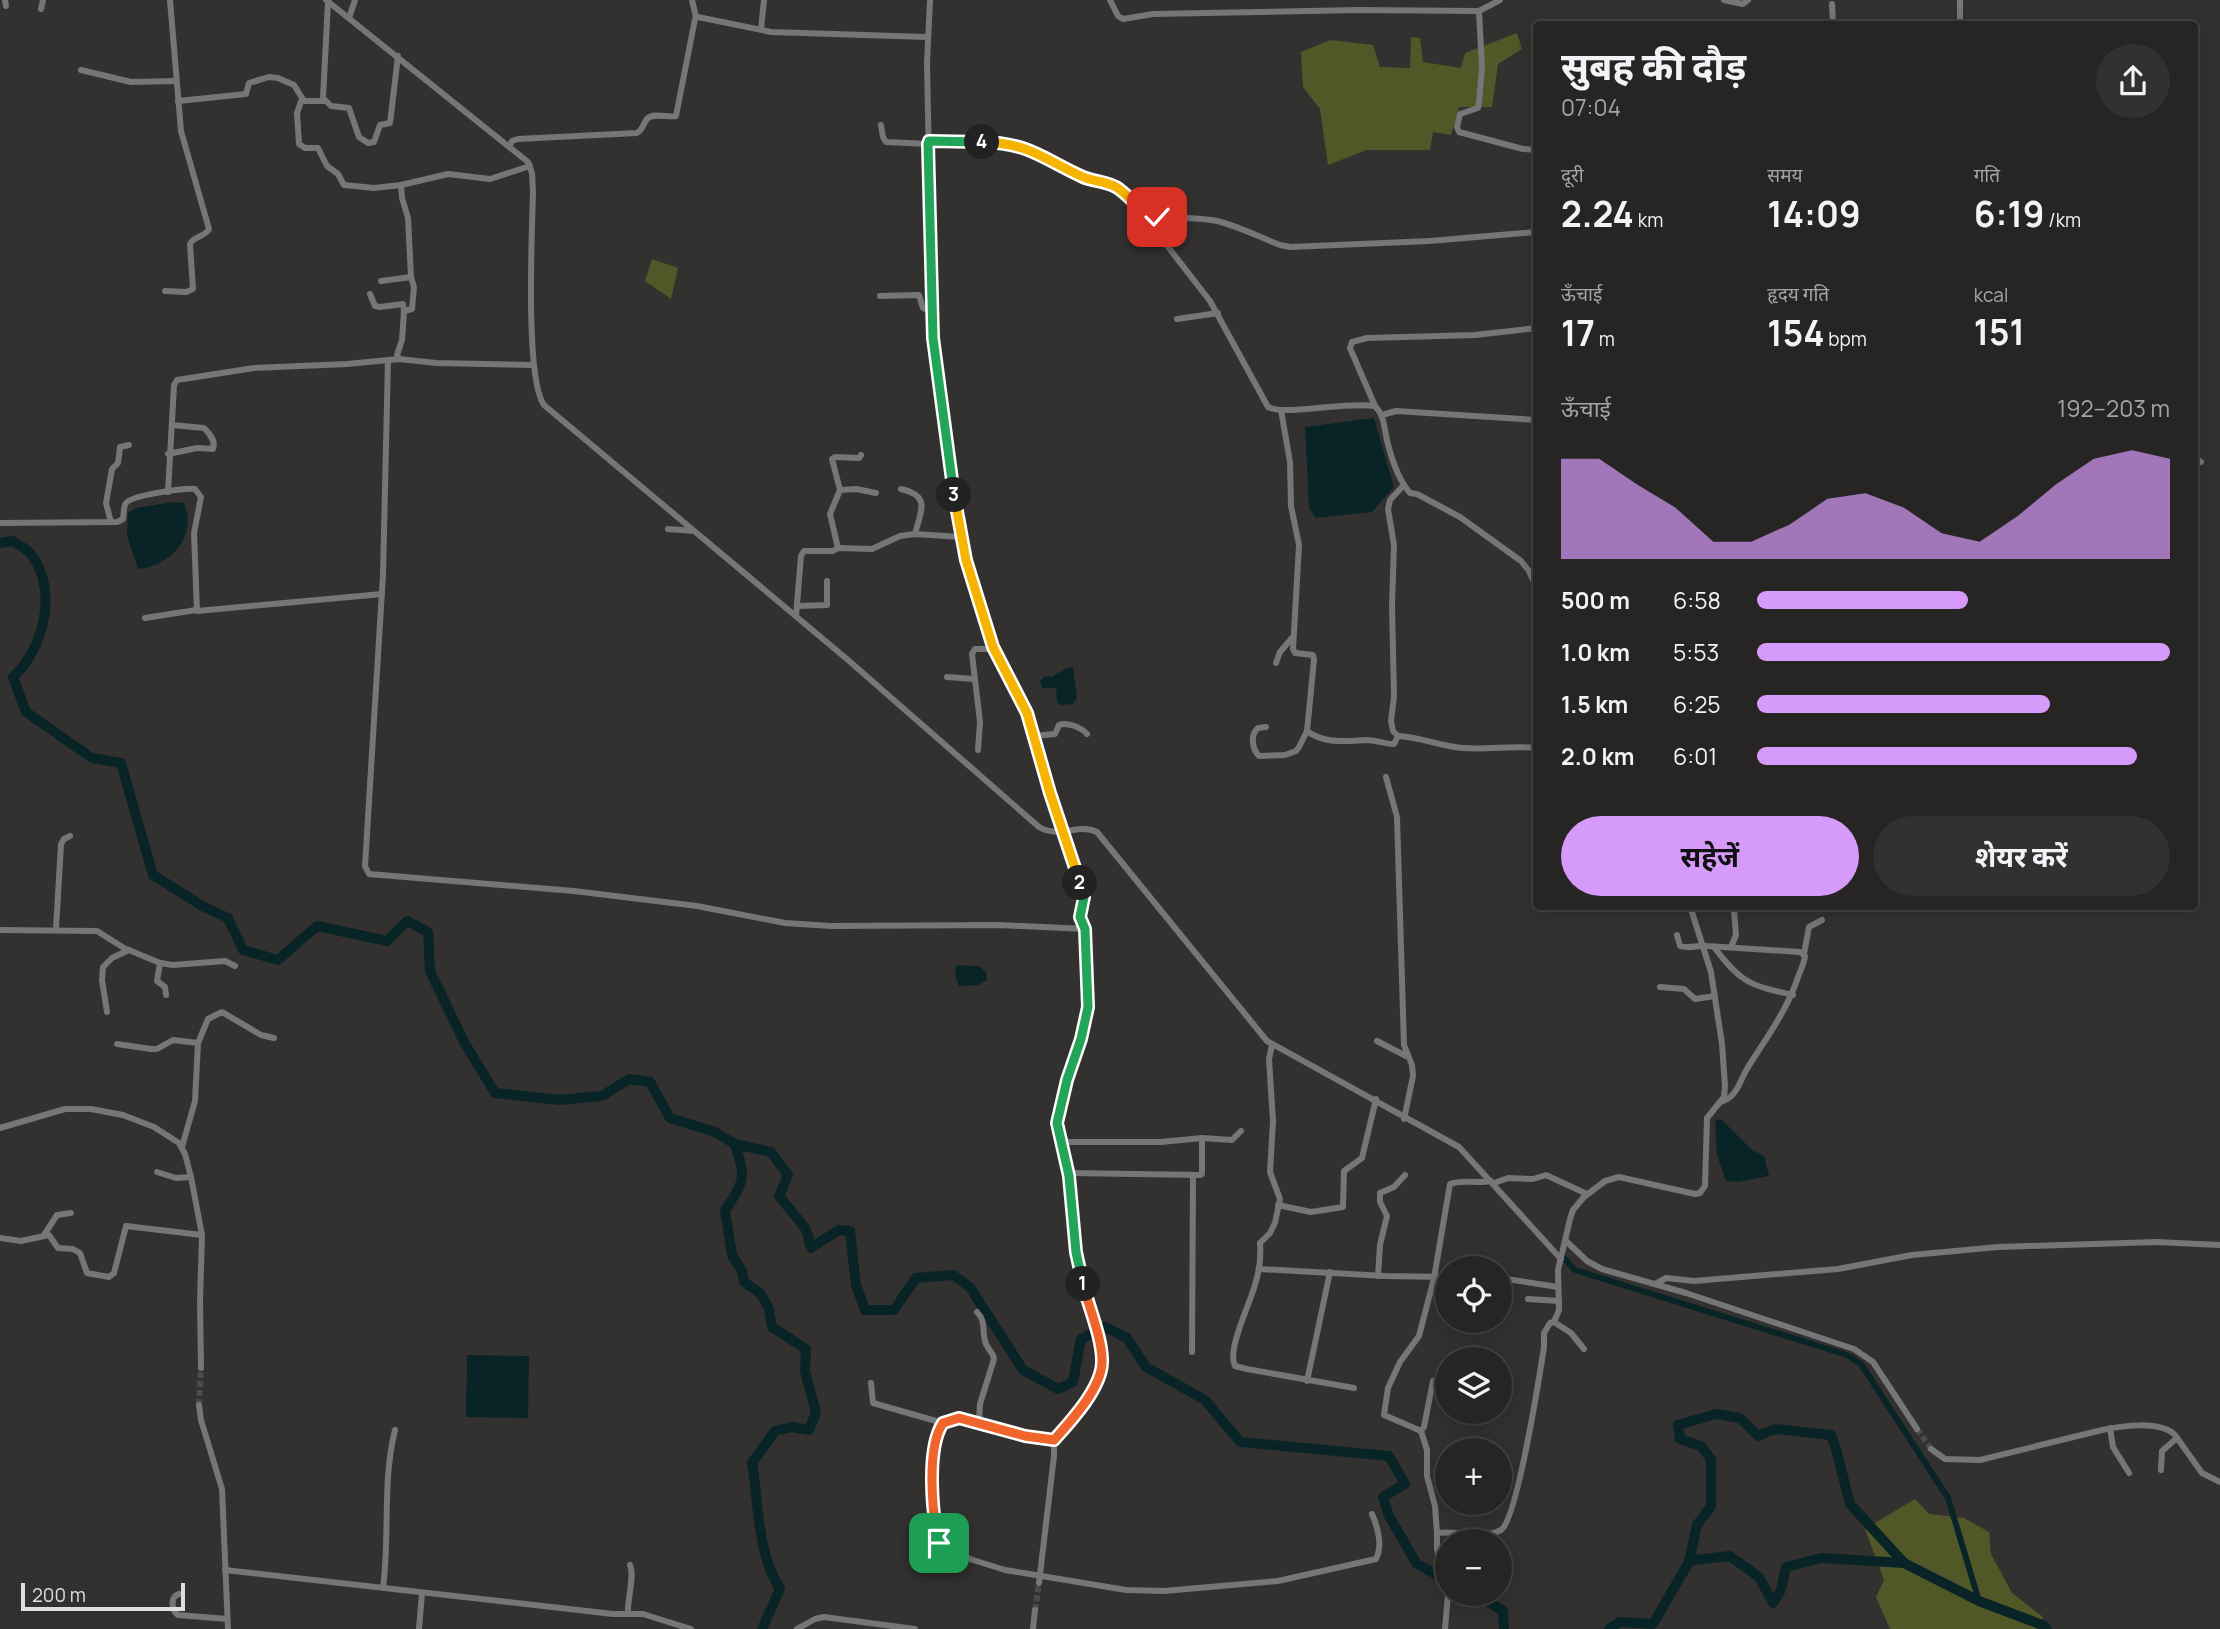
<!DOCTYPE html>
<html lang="hi">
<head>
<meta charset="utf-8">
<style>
  body { margin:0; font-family:Manrope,"Noto Sans Devanagari",sans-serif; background:#323131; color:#f1f3f6; height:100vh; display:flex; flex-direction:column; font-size:26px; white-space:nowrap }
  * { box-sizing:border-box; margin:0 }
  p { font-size:23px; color:#a4a5a6 }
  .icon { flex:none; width:38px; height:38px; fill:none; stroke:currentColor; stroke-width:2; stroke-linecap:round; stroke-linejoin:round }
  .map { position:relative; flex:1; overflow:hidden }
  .sheet { position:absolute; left:1533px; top:21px; width:665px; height:889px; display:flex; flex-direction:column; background:#262524; border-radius:7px; box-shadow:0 4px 18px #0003,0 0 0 2px #424241 }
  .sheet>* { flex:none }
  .tools { position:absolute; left:1435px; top:1256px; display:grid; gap:14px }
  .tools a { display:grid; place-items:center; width:77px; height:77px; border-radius:50%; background:#262524; box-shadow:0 4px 18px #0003,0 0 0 2px #424241; font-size:35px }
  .scale { position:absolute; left:21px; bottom:18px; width:164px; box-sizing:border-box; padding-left:7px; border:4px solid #e1dfde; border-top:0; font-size:19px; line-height:24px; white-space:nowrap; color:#e1dfde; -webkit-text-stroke:5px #333130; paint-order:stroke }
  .pin { position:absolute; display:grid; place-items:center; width:60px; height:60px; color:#fff; margin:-30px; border-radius:14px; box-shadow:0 4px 10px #0006 }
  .km { position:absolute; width:35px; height:35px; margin:-18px; border-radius:50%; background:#222; color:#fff; font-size:19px; line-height:35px; text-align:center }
  .round { display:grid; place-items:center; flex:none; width:74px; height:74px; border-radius:37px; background:#323131 }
  .headline { display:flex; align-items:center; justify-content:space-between; height:119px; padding:0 28px }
  h1 { font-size:38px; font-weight:700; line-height:52px }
  .metrics { display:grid; grid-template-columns:repeat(3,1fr); gap:10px; height:119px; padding:7px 28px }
  .metrics div { display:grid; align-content:center }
  .metrics b { font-size:35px; font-weight:700 }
  .metrics small { font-size:19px; font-weight:400 }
  .metrics p { font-size:19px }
  .chart { height:196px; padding:14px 28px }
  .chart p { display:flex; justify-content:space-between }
  .chart svg { width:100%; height:126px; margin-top:7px; fill:#d69bfa; opacity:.7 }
  .cta { display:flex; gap:14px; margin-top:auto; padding:14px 28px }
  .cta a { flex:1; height:80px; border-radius:42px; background:#d69bfa; color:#111; font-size:28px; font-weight:700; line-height:80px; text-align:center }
  .cta a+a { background:#323131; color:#f1f3f6 }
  ul { padding:0 28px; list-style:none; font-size:23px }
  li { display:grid; grid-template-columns:112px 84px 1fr; align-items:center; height:52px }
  li i { height:18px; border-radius:9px; background:#d69bfa }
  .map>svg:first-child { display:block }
  .green { fill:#515727 }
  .water { fill:#082427 }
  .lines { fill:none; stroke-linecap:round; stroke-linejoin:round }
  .canal { stroke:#082427; stroke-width:6 }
  .river { stroke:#082427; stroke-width:10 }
  .minor-tunnel { stroke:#4d4b4a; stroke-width:6; stroke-dasharray:6 3; stroke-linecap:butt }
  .minor { stroke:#757677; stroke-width:6 }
  .split-1-casing { stroke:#fff; stroke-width:14 }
  .split-2-casing { stroke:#fff; stroke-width:14 }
  .split-3-casing { stroke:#fff; stroke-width:14 }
  .split-4-casing { stroke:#fff; stroke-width:14 }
  .split-5-casing { stroke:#fff; stroke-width:14 }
  .split-1 { stroke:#f0652b; stroke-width:9 }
  .split-2 { stroke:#22a559; stroke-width:9 }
  .split-3 { stroke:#f5b400; stroke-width:9 }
  .split-4 { stroke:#22a559; stroke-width:9 }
  .split-5 { stroke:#f5b400; stroke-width:9 }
</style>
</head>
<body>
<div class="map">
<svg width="2220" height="1629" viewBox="0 0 2220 1629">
  <rect width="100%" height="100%" fill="#333130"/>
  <!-- green -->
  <g class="green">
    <polygon points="1517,33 1522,49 1498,64 1492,107 1459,107 1451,135 1433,132 1430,150 1367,150 1328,165 1320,109 1303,87 1301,52 1330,40 1373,45 1380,67 1410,68 1411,37 1420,38 1423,62 1461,68 1465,53"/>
    <polygon points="652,259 678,268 671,299 645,281"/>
    <polygon points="1915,1499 1929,1514 1964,1518 1989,1532 1991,1554 2012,1593 2043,1617 2041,1629 1890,1629 1876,1597 1884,1580 1865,1529"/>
  </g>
  <!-- water -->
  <g class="water">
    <polygon points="1374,418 1394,487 1372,512 1316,518 1309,507 1305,427"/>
    <path d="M173,502l11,1c14,33 -14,64 -46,66l-11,-33 1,-23 8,-5z"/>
    <polygon points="1073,667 1077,698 1073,704 1060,705 1057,702 1056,688 1042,688 1040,681 1045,676 1052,677 1060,671 1061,673 1064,669"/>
    <polygon points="956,965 979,966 986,972 987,980 978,985 959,986 955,975"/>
    <polygon points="1721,1119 1752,1150 1764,1156 1769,1176 1738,1182 1726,1181 1717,1155 1715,1121"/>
    <polygon points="467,1355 529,1356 528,1418 466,1417"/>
  </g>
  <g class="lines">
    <!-- canal -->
    <polyline class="canal" points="1559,1253 1575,1270 1847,1355 1861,1364 1948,1498 1979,1601"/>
    <!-- river -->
    <g class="river">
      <path d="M0,543l13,-2c6,4 17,10 21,17 23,37 9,92 -21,119l13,35 66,46 29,5 32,112 53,33 22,10 15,32 35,10 39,-34 70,15 20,-20 21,11 2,39 34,71 31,51 65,7 42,-4 27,-17 21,3 20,36 45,14 20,12 36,8 17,23 -9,21 27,33 5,19 28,-18 11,1 6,54 9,25h29l22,-32 37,-3 17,12 53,83 35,19 15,-7 8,-43 24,-12 22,11 19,29 59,33 35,42 149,14 16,28 -22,13 6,19 28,48 30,16"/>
      <path d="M735,1144c11,36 10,35 -10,67l7,44 10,16 2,11 17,12 8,15 3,18 34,22 -1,22 11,42 -7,17 -17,-3 -17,4 -23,32c7,43 5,89 28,126l-18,40"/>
      <polyline points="1689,1562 1697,1525 1711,1506 1711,1459 1701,1446 1680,1439 1678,1425 1716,1414 1740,1418 1758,1436 1775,1429 1831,1435 1836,1449 1850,1504 1904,1563"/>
      <polyline points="1475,1594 1503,1611 1504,1629"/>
      <polyline points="1609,1629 1620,1622 1653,1624 1689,1562 1695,1560 1730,1556 1759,1577 1773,1603 1781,1590 1786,1567 1821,1558 1904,1563 1979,1601 2042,1625 2047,1629"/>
    </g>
    <!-- minor-tunnel -->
    <g class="minor-tunnel">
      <polyline points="199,1405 201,1368"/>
      <polyline points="1917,1429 1931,1449"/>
      <polyline points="1439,1557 1447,1564"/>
      <polyline points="1035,1610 1039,1583"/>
    </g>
    <!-- minor -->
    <g class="minor">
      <polyline points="5,0 6,6"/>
      <path d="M326,0l202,162 4,11 1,19c-1,38 -8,187 11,213l304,255 191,167c20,12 39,-4 58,5l170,209 192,106 102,112"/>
      <polyline points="692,0 696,17"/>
      <polyline points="930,0 927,63 932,312 944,429 961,537 993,647 1027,713 1050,793 1084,897 1080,917 1085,929 1088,1007 1081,1039 1067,1080 1057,1123 1069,1176 1076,1252 1101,1349 1102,1363 1099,1377 1082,1406 1054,1440 1054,1456 1039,1583"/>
      <polyline points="1110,0 1118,16 1123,19 1153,14 1358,10 1479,11 1500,0"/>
      <polyline points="1724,0 1743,4 1748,0"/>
      <polyline points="1960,0 1960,24"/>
      <polyline points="328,2 323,98 331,106 349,108 359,137 368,143 374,142 380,125 390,123 398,56"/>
      <polyline points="1832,4 1833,24"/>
      <polyline points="41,9 43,0"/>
      <polyline points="1479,11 1482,67 1479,103 1478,108 1460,114 1457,127 1459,132 1523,149 1536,150"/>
      <polyline points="349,18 355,0"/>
      <polyline points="761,29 764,0"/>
      <polyline points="81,70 131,82 176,81"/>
      <polyline points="302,99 297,113 299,144 305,148 318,148 327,166 338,174 344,185 374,188 401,185"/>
      <polyline points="178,101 246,94 249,83 269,77 278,78 294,85 304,101 324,101"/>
      <polyline points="881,125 883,137 886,142 928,144"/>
      <path d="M929,141l68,1 28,5 59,31 35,11 18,18 73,94 58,106c17,9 80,-6 107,-1 11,11 9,27 14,42 4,15 10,32 21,45l7,1 43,23 61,44 8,10 7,16"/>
      <path d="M510,145l2,-4 6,-2 119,-6c7,-4 5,-8 10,-14 6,-7 21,-1 29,-3l19,-97 3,-2 73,15 156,5"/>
      <path d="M1140,209c24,13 50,6 77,12 21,5 42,16 63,24l10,2 140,-6 106,-9"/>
      <polyline points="381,281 411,277"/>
      <path d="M165,291l21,1 7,-3 -3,-45c4,-8 15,-7 19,-15l-28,-98 -11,-131"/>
      <polyline points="370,294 375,306 380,307 403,304 404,311"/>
      <polyline points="880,296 919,295 923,308 932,312"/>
      <polyline points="1177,319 1218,313"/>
      <polyline points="399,359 397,355 402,340 404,311 412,309 414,287 411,277 408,218 402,198 401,185 448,174 490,179 530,166"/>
      <polyline points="388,360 383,575 365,866 369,874 574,891 697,906 785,923 831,926 999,925 1085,929"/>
      <polyline points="1375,406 1350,348 1352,342 1367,338 1475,335 1536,328"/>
      <polyline points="1382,415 1396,411 1536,420"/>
      <path d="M168,454l29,-6 16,1c3,-8 -3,-15 -9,-21l-32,-3"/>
      <polyline points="2194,457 2201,462"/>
      <path d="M1403,486l-13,14 -2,9 6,36 -2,60 2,92 -3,24 2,10 5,5c23,1 44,11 66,12 25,2 48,-3 72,0"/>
      <path d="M901,489c30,7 20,21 14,45"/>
      <polyline points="840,490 856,489 876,493"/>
      <polyline points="168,492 174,385 177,380 254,368 347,364 399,359 436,363 533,365"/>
      <polyline points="111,522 106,503 112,469 118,463 120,447 129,445"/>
      <path d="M0,523l117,-1 6,-3c1,-5 0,-12 3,-16 6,-8 58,-15 69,-14l6,8 -7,36 3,78 185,-17"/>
      <polyline points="668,529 694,531"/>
      <polyline points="838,548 830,514 840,490 832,459 835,457 859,458 861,455"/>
      <polyline points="798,606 827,605 827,581"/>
      <polyline points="796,616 801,556 804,551 833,551 838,548 872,549 900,536 915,534 961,537"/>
      <polyline points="145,618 196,610"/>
      <polyline points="1276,663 1280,652 1292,638"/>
      <polyline points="947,677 974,679"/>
      <path d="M1266,727l-8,1c-8,7 -6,21 1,28l26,-1 11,-4 3,-4 8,-16 7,-71 -1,-5 -18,-2 -2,-4 6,-104 -8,-39 -1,-44 -9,-52"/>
      <path d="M1307,731c17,13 38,10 59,9 10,0 19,4 28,4l4,-8"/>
      <path d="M1032,736l23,-2 4,-9c8,-3 22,2 28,9"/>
      <polyline points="978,750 980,722 972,654 975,649 994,649"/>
      <polyline points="1386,777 1397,817 1404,1045 1412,1065 1413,1076 1404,1119"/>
      <polyline points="56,929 61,844 64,839 70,836"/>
      <polyline points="0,930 97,931 124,948 160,963 173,965 225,961 235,966"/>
      <path d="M1677,935l3,11c9,3 17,-1 27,0 31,2 62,4 93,6l5,4c-1,8 -4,13 -7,21 -11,34 -32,61 -51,92 -8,13 -9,27 -26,33"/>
      <path d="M1714,947c27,36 35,38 79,48"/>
      <polyline points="1731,947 1736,935 1734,911"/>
      <polyline points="1804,954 1809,927 1822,920"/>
      <polyline points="160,963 157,981 165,987 166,995"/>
      <polyline points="1660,987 1684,989 1695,999 1715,996"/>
      <polyline points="107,1012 102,980 103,967 112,958 129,950"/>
      <polyline points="1377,1041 1406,1056"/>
      <polyline points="198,1043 208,1019 222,1012 261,1035 274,1038"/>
      <polyline points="117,1044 151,1049 157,1049 173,1040 198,1043 195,1101 182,1147"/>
      <path d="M1272,1045l-3,14 4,62 -3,51 10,27 -5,24 -5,10 -10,10c1,13 0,25 -4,38 -4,19 -30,69 -21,85l12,3 107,19"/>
      <polyline points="0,1128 65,1109 91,1109 123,1115 154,1127 179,1143 185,1154 191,1177 202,1235 200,1301 201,1368"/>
      <polyline points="1060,1142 1161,1142 1202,1138 1232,1140 1241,1131"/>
      <polyline points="157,1172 176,1178 191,1177"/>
      <polyline points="1069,1173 1200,1175 1202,1174 1202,1138"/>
      <polyline points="1494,1183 1508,1178 1533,1179 1546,1175 1587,1194"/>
      <polyline points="1278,1205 1311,1212 1343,1207 1344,1171 1362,1158 1376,1099"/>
      <polyline points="44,1235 57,1215 71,1213"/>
      <polyline points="0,1238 21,1241 49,1235 58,1248 73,1249 80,1253 87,1273 109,1277 114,1273 126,1226 202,1235"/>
      <polyline points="1566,1241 1587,1261 1602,1269 1686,1293 1854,1349 1873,1362 1917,1429"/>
      <polyline points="1259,1269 1385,1276 1447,1277"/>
      <polyline points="1378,1276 1380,1245 1387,1216 1380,1202 1380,1193 1394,1187 1405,1175"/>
      <polyline points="1500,1278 1558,1287"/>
      <polyline points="1655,1284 1666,1278 1694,1281 1838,1269 1912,1255 1998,1247 2156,1242 2220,1245"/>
      <polyline points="1528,1299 1559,1301"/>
      <path d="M977,1312c10,10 4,20 9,32 3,7 7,8 8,15l-14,45 -1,19"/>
      <polyline points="1554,1322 1571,1333 1584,1349"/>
      <polyline points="1192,1352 1193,1176"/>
      <polyline points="1307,1381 1330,1272"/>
      <polyline points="1433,1381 1424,1427 1421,1431 1427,1450 1427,1476 1435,1506 1437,1533"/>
      <polyline points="871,1383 873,1403 943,1423"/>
      <polyline points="199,1405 201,1420 222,1489 228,1629"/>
      <polyline points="2110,1428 2113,1447 2129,1473"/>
      <path d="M1421,1431l-37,-16 4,-27 12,-26 19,-26 15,-58 16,-94c12,-5 27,0 41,-3"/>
      <path d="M1054,1440l-29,-4 -66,-18 -15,4c-19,22 -9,90 -6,117l3,7 32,14 32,10 121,20 38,1 114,-10 98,-22c7,-14 2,-31 -4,-45"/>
      <path d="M1931,1449l14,10 35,1 122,-30c19,-4 58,-10 73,5l27,38 18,9"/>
      <polyline points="2161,1470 2162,1451 2177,1438"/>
      <path d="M1439,1557l-2,-8v-16c20,-3 45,7 64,-3 16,-10 39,-157 43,-183v-14l6,-10 4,-1 5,-12 -1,-40 12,-51 3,-9 11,-13 21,-16 14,-4 76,17 5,-1 5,-7 2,-68 17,-21 1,-11 -3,-42 -11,-72 -21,-66"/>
      <polyline points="225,1570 613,1614 643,1614 691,1629"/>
      <path d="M383,1588c7,-52 -1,-106 12,-158"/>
      <path d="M179,1594l-4,2c-4,5 -3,15 3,19l49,4"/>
      <path d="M628,1613c-1,-13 7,-38 2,-48"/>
      <polyline points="419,1629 422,1593"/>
      <polyline points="797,1629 815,1619 824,1617 915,1629"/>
      <polyline points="1033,1629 1035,1610"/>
      <polyline points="1445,1629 1448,1594"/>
    </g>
  </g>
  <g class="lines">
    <!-- split-1 casing -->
    <g class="split-1-casing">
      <path id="split-1" d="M939,1543c-7,-29 -13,-95 4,-120l16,-5 66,18 29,4c16,-18 47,-51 48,-77 1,-23 -13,-55 -19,-79"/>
    </g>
    <!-- split-2 casing -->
    <g class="split-2-casing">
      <polyline id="split-2" points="1080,883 1084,897 1080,917 1085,929 1088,1007 1081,1039 1067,1080 1057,1123 1069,1176 1076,1252 1083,1284"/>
    </g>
    <!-- split-3 casing -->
    <g class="split-3-casing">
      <polyline id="split-3" points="954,495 966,560 993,647 1027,713 1050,793 1080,883"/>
    </g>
    <!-- split-4 casing -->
    <g class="split-4-casing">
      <polyline id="split-4" points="954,495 933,338 928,144 929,141 982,142"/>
    </g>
    <!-- split-5 casing -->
    <g class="split-5-casing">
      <path id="split-5" d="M982,142c48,1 61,17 101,35 11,5 26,4 36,12 16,12 17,19 38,28"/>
    </g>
    <!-- split-1 -->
    <use href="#split-1" class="split-1"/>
    <!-- split-2 -->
    <use href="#split-2" class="split-2"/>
    <!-- split-3 -->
    <use href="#split-3" class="split-3"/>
    <!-- split-4 -->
    <use href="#split-4" class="split-4"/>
    <!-- split-5 -->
    <use href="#split-5" class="split-5"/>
  </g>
</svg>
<div class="tools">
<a><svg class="icon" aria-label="locate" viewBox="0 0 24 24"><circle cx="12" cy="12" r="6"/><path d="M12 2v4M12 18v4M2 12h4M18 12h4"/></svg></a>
<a><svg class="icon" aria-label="layers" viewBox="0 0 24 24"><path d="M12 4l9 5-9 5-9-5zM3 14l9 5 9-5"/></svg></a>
<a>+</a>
<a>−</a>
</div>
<div class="scale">200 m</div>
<div class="pin" style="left:939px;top:1543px;background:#1e9e55"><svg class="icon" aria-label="arrive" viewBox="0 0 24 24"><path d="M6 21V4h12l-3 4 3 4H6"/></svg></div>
<div class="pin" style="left:1157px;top:217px;background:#d93025"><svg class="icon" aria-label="check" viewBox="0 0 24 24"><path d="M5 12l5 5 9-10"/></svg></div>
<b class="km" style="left:1083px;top:1284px">1</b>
<b class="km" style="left:1080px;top:883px">2</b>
<b class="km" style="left:954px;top:495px">3</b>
<b class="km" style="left:982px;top:142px">4</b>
<section class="sheet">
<div class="headline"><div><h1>सुबह की दौड़</h1><p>07:04</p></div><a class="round"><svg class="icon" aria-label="share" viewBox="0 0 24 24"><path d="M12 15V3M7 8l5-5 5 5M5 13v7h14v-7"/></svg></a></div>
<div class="metrics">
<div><p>दूरी</p><b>2.24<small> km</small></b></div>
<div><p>समय</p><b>14:09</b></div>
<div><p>गति</p><b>6:19<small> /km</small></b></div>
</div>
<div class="metrics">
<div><p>ऊँचाई</p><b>17<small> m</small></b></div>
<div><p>हृदय गति</p><b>154<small> bpm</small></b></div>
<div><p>kcal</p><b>151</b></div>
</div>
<div class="chart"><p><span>ऊँचाई</span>192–203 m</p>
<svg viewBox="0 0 160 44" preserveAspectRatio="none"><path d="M0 44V9L10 9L20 18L30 26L40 38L50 38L60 32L70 23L80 21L90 26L100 35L110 38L120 29L130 18L140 9L150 6L160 9V44z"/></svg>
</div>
<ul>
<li><b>500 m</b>6:58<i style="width:51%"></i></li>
<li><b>1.0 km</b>5:53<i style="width:100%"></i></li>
<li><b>1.5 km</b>6:25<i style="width:71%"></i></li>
<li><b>2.0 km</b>6:01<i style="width:92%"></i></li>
</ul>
<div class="cta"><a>सहेजें</a><a>शेयर करें</a></div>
</section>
</div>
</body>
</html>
